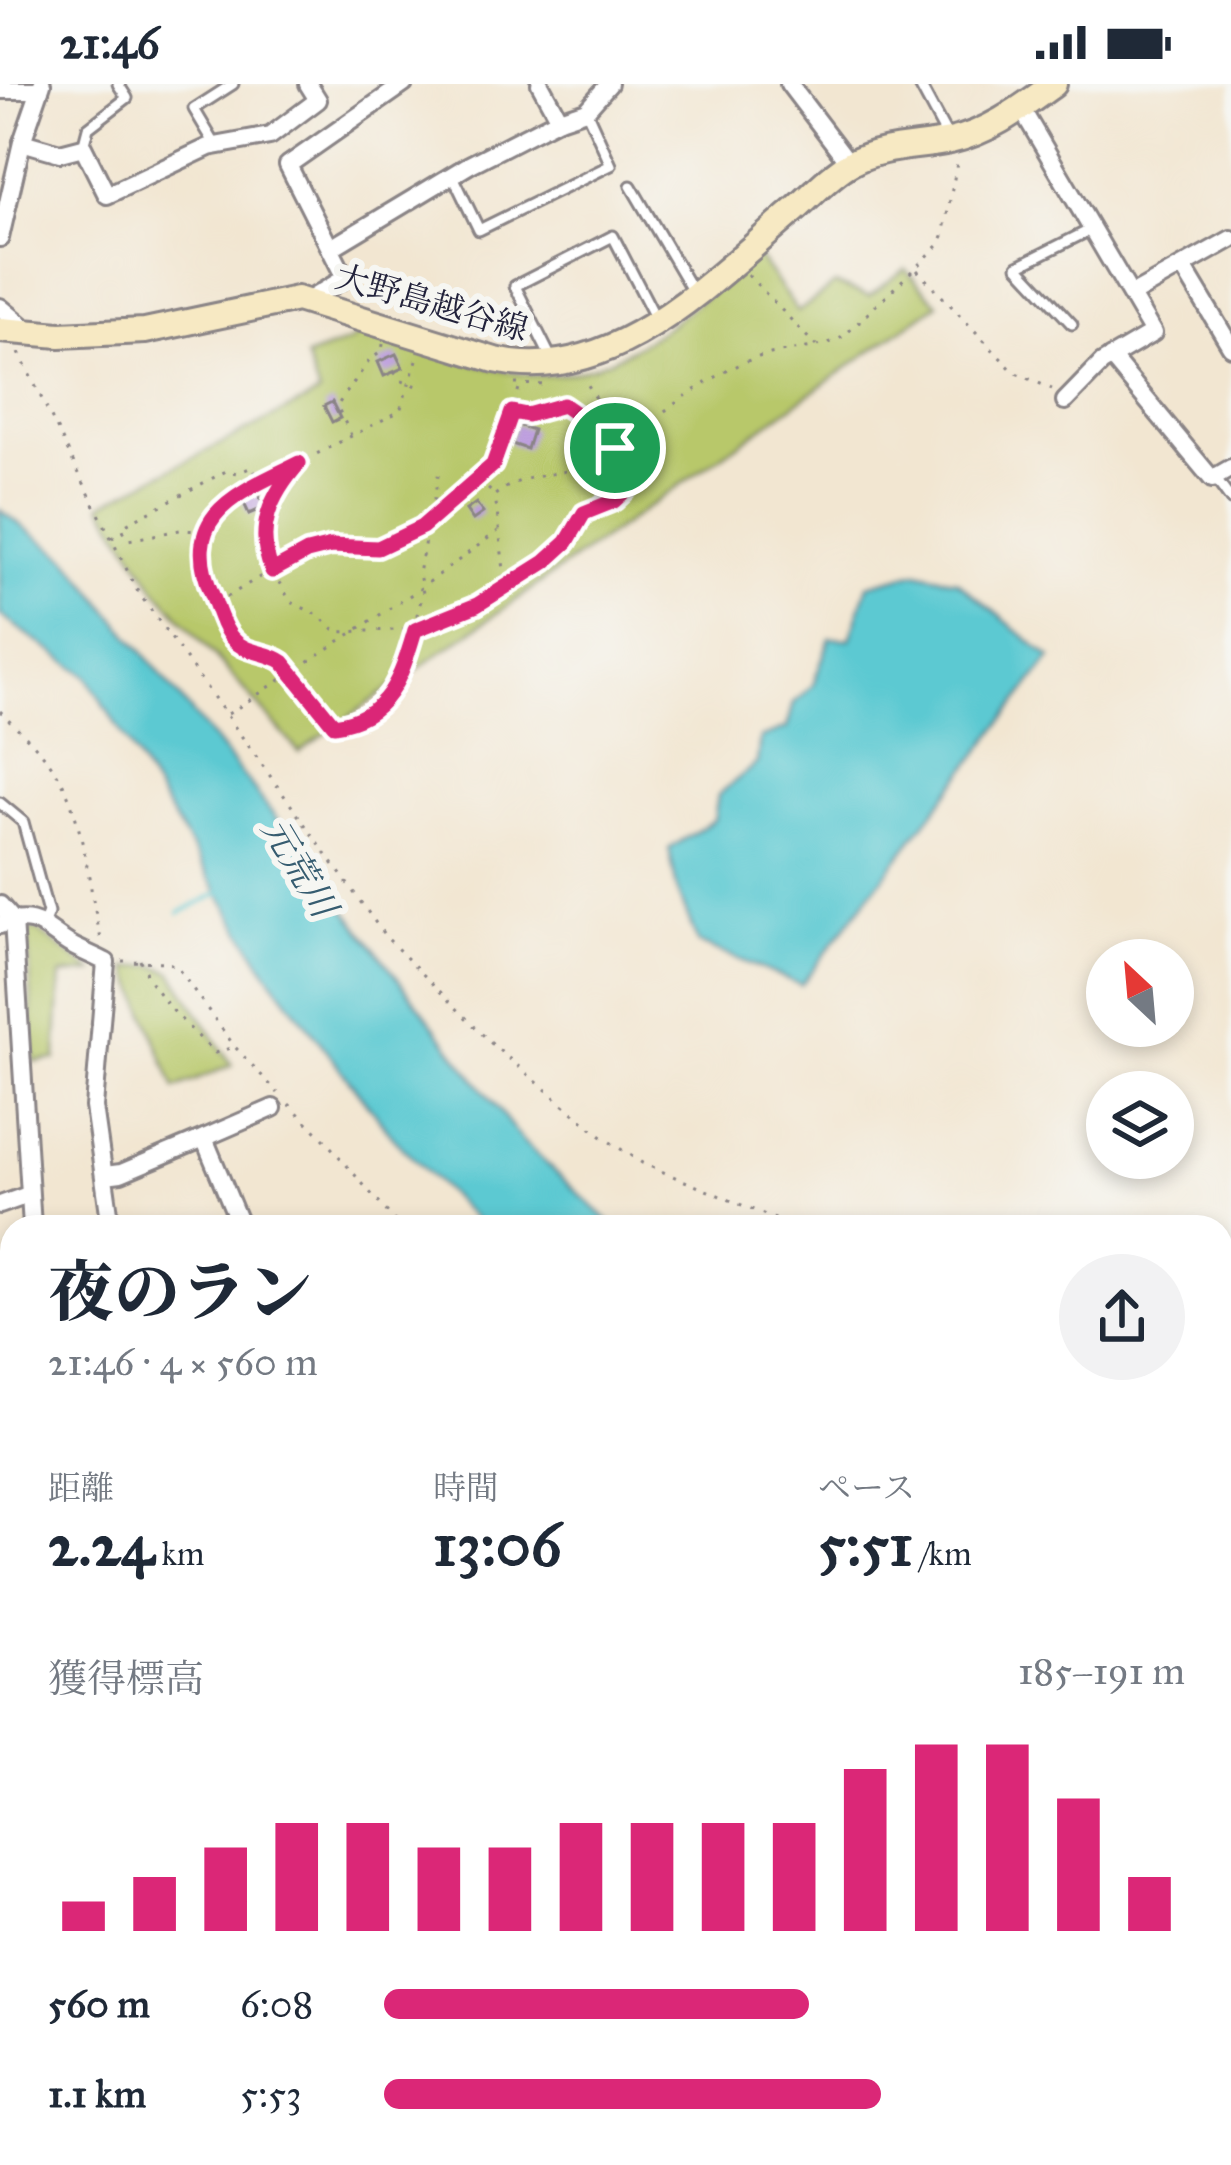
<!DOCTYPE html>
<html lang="ja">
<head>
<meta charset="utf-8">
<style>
  body { margin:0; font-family:"IM FELL Great Primer","Noto Serif JP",serif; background:#f2f2f3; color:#1f2937; height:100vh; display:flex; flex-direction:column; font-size:45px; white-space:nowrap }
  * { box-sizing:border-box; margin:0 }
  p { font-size:39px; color:#747a83 }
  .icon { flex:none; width:66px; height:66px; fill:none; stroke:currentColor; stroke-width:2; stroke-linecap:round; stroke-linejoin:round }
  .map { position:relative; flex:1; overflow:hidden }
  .drawer { position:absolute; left:0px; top:1131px; width:1233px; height:951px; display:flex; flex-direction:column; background:#fff; border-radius:36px 36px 0 0; box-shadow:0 6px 18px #0003 }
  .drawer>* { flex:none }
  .needle { width:78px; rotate:334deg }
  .tools { position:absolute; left:1086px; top:855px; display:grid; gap:24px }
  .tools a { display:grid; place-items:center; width:108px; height:108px; border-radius:50%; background:#fff; box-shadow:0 6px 18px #0003; font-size:60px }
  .pin { position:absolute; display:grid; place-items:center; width:102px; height:102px; color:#fff; margin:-51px; border:6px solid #fff; border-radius:50%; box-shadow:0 3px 12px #0007 }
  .round { display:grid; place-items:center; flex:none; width:126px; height:126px; border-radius:63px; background:#f2f2f3 }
  .headline { display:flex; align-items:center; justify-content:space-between; height:204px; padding:0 48px }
  h1 { font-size:66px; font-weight:800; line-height:90px }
  .stats { display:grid; grid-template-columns:repeat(3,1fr); gap:18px; height:204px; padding:12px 48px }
  .stats div { display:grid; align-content:center }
  .stats b { font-size:60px; font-weight:800 }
  .stats small { font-size:33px; font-weight:400 }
  .stats p { font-size:33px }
  .chart { height:336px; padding:24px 48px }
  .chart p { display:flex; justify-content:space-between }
  .chart svg { width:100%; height:216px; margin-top:12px; stroke:#db2777; stroke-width:6 }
  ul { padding:0 48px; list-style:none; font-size:39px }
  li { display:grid; grid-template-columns:192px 144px 1fr; align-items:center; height:90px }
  li i { height:30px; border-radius:15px; background:#db2777 }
  .status { display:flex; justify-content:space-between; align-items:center; height:84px; padding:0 60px; background:#fff; direction:ltr }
  .status svg { height:33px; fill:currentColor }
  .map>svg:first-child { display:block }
  .green { fill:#b8c86a; stroke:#6d7552; stroke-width:3 }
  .water { fill:#5cc9d2; stroke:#3f7686; stroke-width:3 }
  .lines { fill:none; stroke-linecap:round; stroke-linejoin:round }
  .stream { stroke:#5cc9d2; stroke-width:4.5 }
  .building { fill:#b693db }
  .lane-casing { stroke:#8a8486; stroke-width:15 }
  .street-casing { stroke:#8a8486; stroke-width:22 }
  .secondary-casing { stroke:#8a8486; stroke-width:30 }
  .path { stroke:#8a8486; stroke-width:3; stroke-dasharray:3 9; stroke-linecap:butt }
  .lane { stroke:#fff; stroke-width:9 }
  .street { stroke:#fff; stroke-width:16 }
  .secondary { stroke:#f7e9c3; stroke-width:24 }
  .route-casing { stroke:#fff; stroke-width:24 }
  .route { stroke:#db2777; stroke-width:15 }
  .labels { text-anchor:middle; stroke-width:12; stroke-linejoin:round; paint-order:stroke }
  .street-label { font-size:33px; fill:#22223b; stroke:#f6f6f2 }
  .water-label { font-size:36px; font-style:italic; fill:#365c70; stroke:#f6f6f2 }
</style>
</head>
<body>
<div class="status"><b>21:46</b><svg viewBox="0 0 49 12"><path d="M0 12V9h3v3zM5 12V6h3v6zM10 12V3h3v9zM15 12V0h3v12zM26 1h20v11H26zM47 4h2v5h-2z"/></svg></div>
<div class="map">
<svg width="1231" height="2081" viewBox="0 0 1231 2081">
  <rect width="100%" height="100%" fill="#f6f6f2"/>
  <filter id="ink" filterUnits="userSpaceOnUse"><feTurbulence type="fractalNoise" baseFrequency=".00833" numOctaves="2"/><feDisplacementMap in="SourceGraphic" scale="24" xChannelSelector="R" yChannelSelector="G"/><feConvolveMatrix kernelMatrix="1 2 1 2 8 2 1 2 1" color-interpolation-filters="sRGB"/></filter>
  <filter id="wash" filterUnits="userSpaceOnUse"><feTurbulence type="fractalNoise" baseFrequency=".004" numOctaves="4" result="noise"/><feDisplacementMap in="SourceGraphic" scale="48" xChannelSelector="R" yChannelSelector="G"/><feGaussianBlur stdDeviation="2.7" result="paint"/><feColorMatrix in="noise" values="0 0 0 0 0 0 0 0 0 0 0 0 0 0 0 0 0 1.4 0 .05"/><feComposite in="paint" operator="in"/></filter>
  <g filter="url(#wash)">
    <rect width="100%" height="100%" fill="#f2e6d1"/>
    <!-- green -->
    <g class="green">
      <path d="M756,170l42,58 37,-28 34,12 36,-27 33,35 -639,448 -144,-164 -53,-84 217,-110 -13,-37 43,-15 15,-12c50,14 101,33 151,43 92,19 176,-66 241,-119z"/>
      <polygon points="28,845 37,846 93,888 61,891 56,975 34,978"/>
      <polygon points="153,881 172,888 232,981 175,1005 128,884"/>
    </g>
    <!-- water -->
    <g class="water">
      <polygon points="0,426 67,474 255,707 523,1058 615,1143 482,1143 395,1056 268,890 86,591 0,531"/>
      <polygon points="917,488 957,497 1051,574 801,901 698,859 677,805 669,765 714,736 718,711 757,679 760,654 787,644 794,619 813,601 830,554 850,555 868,501"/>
      <polygon points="1221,1291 1231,1292 1231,1358 1221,1359"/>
    </g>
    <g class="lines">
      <!-- stream -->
      <g class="stream">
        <polyline points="179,829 222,808"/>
        <polyline points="249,2070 252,2081"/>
        <polyline points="495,2070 500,2081"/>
        <polyline points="768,2070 773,2081"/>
      </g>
    </g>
    <g id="blocks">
      <!-- building -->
      <g class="building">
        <polygon points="396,270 403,284 384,292 378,278"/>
        <polygon points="332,318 340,334 332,338 324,322"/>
        <polygon points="515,340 533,346 527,365 509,359"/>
        <polygon points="257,408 265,423 249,430 242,415"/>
        <polygon points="476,419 483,429 473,436 466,426"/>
      </g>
    </g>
  </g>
  <g filter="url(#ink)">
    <use href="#blocks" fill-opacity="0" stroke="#8a8486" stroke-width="3"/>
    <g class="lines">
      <!-- lane casing -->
      <g class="lane-casing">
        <g id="lane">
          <polyline points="919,0 948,54"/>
          <polyline points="216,62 194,25 233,0"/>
          <polyline points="83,63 88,44 127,14 118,0"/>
          <polyline points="453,92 479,146 611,81 586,26"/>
          <polyline points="631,102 693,208"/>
          <polyline points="1072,240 1018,182 1090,146"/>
          <polyline points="552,276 515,202 613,152 657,237"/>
          <polyline points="1215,394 1231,416"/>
          <polyline points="0,719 23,738 48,829 44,839"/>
          <polyline points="0,1238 12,1234"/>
          <polyline points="1221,1591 1231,1586"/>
          <polyline points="1048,2070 1053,2081"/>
        </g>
      </g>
      <!-- street casing -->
      <g class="street-casing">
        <g id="street">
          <polyline points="540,0 559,35"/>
          <polyline points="789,0 849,79"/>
          <polyline points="0,6 40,6"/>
          <polyline points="1021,24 1153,249 1102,279 1065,317"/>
          <polyline points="22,58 60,69 83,63 107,111 209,63 270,52 318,16 308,0"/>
          <polyline points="0,154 22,58 42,0"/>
          <polyline points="331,164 469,81 559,35 586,26 609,0"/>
          <polyline points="1183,183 1231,263"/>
          <polyline points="1133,210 1231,155"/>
          <polyline points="307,217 345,194 288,81 404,0"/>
          <polyline points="0,223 30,248"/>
          <polyline points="1111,273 1212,395 1231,384"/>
          <polyline points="0,821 13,836 32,1143"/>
          <path d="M0,841c36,-13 43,3 71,20 11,6 23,11 35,17l-12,145 17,120"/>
          <polyline points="204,1054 273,1024"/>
          <polyline points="105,1091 121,1089 204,1054 241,1143"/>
          <polyline points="0,1121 28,1111"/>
          <polyline points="0,1351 12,1347"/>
          <polyline points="1221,1516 1231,1540"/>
          <polyline points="0,1633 12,1507"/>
          <polyline points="1221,1811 1231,1807"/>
          <polyline points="0,1951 12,1951"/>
          <polyline points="207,2070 208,2081"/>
          <polyline points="357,2070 361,2081"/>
          <polyline points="645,2070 653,2081"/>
          <polyline points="906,2070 911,2081"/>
          <polyline points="1181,2070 1186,2081"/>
          <polyline points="442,2081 467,2070"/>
          <polyline points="1213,2081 1231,2073"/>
        </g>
      </g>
      <!-- secondary casing -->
      <g class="secondary-casing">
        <path id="secondary" d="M0,246l60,5 85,-4 152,-32 198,61c118,27 217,-80 300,-150 18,-16 36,-36 56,-47 30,-17 66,-15 99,-22 40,-9 71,-33 104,-57"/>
      </g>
      <!-- path -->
      <g class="path">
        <polyline points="917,186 1014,288 1052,305"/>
        <polyline points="748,191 816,262"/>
        <polyline points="19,269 138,508 385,852 494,962 601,1052 642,1079 794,1143"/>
        <polyline points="417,276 400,327 299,379 270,419 264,467 272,487 291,518 320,532 337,548 424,545 477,521 561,466 584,429 622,412 628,395 615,364 614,345 585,296"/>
        <polyline points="394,288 402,297 421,303"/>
        <polyline points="515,300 546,301"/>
        <polyline points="501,325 527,331 570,323 576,330 579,357 592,376"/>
        <polyline points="351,351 337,322 369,277 382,267 383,260"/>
        <path d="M296,381c-55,27 -118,50 -87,125 7,15 13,37 24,50 13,14 35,11 50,21l51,64c23,-4 50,-21 64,-41l25,-91 -4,-19 6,-34 -3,-13"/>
        <polyline points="479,397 494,410"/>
        <polyline points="437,429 434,415 439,386"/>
        <polyline points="124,448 122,442 226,387 238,389 252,383 259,395"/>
        <polyline points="112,454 124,448 128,456 180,446 202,447"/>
        <path d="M501,506l3,-20 -9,-75c33,-26 63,-15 98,-34 51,-31 96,-74 152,-99 33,-15 74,-10 99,-26l94,-90 5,-10 14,-73"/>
        <path d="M217,519c29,-17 59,-38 90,-51 25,-10 49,-1 74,-5 31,-6 95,-56 112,-83 15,-23 20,-53 27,-80"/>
        <path d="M0,627c22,22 48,44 62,71 23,46 27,107 39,157"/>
        <polyline points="228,630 421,504 498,447"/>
        <path d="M140,876c14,37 47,65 75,93l18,-6"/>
        <polyline points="122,877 168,878 179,886 235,963 278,1009"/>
        <polyline points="289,1020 324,1055 400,1143"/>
        <polyline points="1221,1226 1231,1225"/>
        <polyline points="1221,1392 1231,1392"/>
      </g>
      <!-- lane -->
      <use href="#lane" class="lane"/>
      <!-- street -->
      <use href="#street" class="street"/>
      <!-- secondary -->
      <use href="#secondary" class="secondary"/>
    </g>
  </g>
  <g class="lines" filter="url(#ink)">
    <!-- route casing -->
    <g class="route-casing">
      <path id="route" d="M563,321l13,9 3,27 14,20 22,-13 11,21 2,19 -14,13 -30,12 -17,29 -22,20 -68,43 -62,25c-14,47 -25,87 -81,95l-51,-63c-15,-11 -38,-8 -50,-23 -10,-10 -15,-29 -20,-42 -36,-82 23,-103 86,-134 -29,33 -44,66 -27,108l35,-19 24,-6 47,2 44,-21 71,-62 19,-53 15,3z"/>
    </g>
    <!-- route -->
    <use href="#route" class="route"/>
  </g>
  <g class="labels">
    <!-- street labels -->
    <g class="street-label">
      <text transform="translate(432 218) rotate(16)" y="12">大野島越谷線</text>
    </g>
    <!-- water labels -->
    <g class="water-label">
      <text transform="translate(300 783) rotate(59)" y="13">元荒川</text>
    </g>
  </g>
</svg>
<div class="tools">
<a><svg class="needle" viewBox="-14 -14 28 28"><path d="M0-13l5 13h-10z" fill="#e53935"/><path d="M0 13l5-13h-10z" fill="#747a83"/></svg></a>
<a><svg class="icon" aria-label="layers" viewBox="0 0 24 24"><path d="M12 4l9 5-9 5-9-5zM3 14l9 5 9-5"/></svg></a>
</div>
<div class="pin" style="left:615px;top:364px;background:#1e9e55"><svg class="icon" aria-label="arrive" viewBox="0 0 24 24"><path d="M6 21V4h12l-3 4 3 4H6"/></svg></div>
<section class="drawer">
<div class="headline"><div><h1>夜のラン</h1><p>21:46 · 4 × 560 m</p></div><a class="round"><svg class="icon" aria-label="share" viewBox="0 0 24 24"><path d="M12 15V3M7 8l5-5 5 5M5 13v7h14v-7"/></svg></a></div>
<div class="stats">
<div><p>距離</p><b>2.24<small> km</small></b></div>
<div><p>時間</p><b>13:06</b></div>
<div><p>ペース</p><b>5:51<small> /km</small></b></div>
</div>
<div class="chart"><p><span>獲得標高</span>185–191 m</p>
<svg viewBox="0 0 160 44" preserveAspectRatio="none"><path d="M5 44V38M15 44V33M25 44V27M35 44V22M45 44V22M55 44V27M65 44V27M75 44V22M85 44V22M95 44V22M105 44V22M115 44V11M125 44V6M135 44V6M145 44V17M155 44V33"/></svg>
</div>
<ul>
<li><b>560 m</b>6:08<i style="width:53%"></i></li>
<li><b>1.1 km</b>5:53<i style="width:62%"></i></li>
</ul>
</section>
</div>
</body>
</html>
